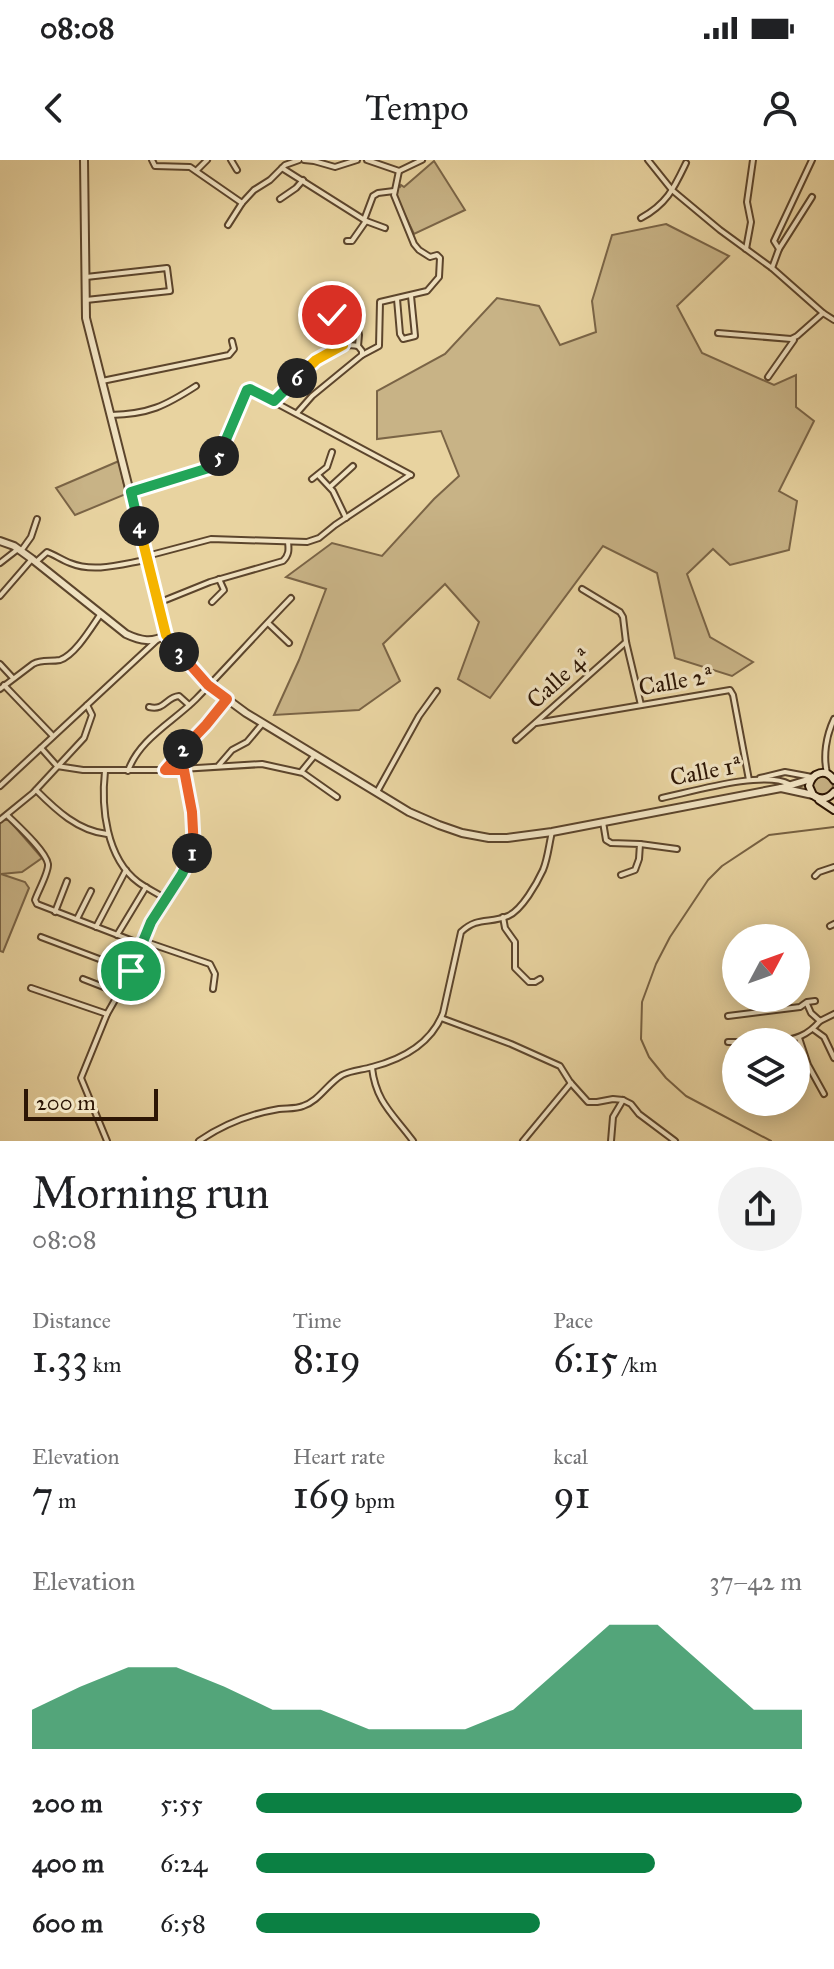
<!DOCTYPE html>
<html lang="en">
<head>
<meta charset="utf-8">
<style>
  body { margin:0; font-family:"IM FELL Great Primer",serif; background:#f2f2f2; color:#202124; height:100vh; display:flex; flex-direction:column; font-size:30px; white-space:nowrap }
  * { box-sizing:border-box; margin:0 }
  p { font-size:26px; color:#757577 }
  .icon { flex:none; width:44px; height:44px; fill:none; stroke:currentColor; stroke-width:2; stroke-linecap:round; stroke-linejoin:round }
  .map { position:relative; height:981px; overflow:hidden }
  .panel { display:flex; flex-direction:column; background:#fff; flex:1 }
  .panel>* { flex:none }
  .needle { width:52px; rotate:49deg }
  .fabs { position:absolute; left:722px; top:764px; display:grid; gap:16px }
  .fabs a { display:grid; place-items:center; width:88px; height:88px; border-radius:50%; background:#fff; box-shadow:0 4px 20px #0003; font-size:40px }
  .scale { position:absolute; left:24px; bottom:20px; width:134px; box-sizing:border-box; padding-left:8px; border:4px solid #2d1605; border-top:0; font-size:22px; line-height:28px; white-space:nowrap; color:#2d1605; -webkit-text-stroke:6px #f0e2c1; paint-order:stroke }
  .pin { position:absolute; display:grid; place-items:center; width:68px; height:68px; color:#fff; margin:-34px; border:4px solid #fff; border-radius:50%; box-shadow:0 2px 8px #0007 }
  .km { position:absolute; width:40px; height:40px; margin:-20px; border-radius:50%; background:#222; color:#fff; font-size:22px; line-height:40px; text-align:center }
  .round { display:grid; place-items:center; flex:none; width:84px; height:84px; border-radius:42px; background:#f2f2f2 }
  .headline { display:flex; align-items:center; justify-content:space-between; height:136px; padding:0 32px }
  h1 { font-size:44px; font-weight:600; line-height:60px }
  .metrics { display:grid; grid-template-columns:repeat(3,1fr); gap:12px; height:136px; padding:8px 32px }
  .metrics div { display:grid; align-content:center }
  .metrics b { font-size:40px; font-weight:600 }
  .metrics small { font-size:22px; font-weight:400 }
  .metrics p { font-size:22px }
  .chart { height:224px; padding:16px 32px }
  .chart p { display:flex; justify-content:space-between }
  .chart svg { width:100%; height:144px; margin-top:8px; fill:#0b8043; opacity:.7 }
  ul { padding:0 32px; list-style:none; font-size:26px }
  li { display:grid; grid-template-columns:128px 96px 1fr; align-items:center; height:60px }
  li i { height:20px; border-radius:10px; background:#0b8043 }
  .status { display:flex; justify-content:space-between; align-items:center; height:56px; padding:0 40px; background:#fff; direction:ltr }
  .status svg { height:22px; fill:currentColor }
  header { display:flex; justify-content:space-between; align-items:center; height:104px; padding:0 32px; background:#fff; font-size:36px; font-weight:600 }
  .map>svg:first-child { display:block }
  .green { fill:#c8b386; stroke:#7a6446; stroke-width:2 }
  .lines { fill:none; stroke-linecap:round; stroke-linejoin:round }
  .stream { stroke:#776142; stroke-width:2 }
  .minor-casing { stroke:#5c452c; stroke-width:8 }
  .tertiary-casing { stroke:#5c452c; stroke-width:10 }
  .secondary-casing { stroke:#2d1605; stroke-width:10 }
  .minor { stroke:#f0e2c1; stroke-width:4 }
  .tertiary { stroke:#f0e2c1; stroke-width:6 }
  .secondary { stroke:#f0e2c1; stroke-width:6 }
  .split-1-casing { stroke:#fff; stroke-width:16 }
  .split-2-casing { stroke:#fff; stroke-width:16 }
  .split-3-casing { stroke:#fff; stroke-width:16 }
  .split-4-casing { stroke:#fff; stroke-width:16 }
  .split-5-casing { stroke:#fff; stroke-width:16 }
  .split-6-casing { stroke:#fff; stroke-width:16 }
  .split-7-casing { stroke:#fff; stroke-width:16 }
  .split-1 { stroke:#22a559; stroke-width:10 }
  .split-2 { stroke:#f0652b; stroke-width:10 }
  .split-3 { stroke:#f0652b; stroke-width:10 }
  .split-4 { stroke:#f5b400; stroke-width:10 }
  .split-5 { stroke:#22a559; stroke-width:10 }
  .split-6 { stroke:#22a559; stroke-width:10 }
  .split-7 { stroke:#f5b400; stroke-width:10 }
  .labels { text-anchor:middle; stroke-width:6; stroke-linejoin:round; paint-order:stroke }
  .street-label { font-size:24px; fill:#2d1605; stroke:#f0e2c1 }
</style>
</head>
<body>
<div class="status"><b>08:08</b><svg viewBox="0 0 49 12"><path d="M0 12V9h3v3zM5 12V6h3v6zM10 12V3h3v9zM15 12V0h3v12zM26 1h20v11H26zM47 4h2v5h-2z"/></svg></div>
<header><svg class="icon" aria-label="back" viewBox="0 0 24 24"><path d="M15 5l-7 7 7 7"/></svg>Tempo<svg class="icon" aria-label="person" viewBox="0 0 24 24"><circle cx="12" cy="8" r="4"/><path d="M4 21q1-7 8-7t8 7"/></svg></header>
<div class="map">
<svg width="834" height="981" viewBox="0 0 834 981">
  <rect width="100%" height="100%" fill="#e8d3a0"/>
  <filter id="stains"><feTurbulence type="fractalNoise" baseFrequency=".0025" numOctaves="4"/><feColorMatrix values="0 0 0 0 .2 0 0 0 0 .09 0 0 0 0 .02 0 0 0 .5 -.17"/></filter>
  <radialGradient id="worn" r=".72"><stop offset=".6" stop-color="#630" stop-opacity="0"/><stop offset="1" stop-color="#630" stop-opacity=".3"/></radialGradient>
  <!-- green -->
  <g class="green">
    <polygon points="434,1 465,50 414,74 395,34 398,26 400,27 401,25 404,27"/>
    <polygon points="666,64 729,96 677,146 702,193 774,225 796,215 796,247 814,261 779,331 797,341 789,390 730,405 713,389 687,414 710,477 753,502 732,516 675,498 657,413 603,386 490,538 458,519 479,462 445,424 383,484 400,521 359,550 274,555 299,500 326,429 286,417 332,383 382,396 434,339 459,316 441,271 377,279 377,231 445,194 497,138 539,146 560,185 596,172 592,141 612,75"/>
    <polygon points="119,301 126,334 75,355 56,328"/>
    <circle cx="822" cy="626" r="11"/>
    <polygon points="4,660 9,660 42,698 22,712 1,714 25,722 29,728 3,792 0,791 0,662"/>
  </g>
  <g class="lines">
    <!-- stream -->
    <polyline class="stream" points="771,981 686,936 666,918 649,897 641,879 642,842 656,804 670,777 708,720 722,706 769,675 834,667"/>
    <!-- minor casing -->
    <g class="minor-casing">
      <g id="minor">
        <polyline points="152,0 155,6 190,7 242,43"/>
        <polyline points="231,0 237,10"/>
        <polyline points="304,0 314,1 335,7 357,0"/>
        <polyline points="367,0 399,11 422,0"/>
        <polyline points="648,0 672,30 720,70 772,108 823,153 834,160"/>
        <polyline points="282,8 366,61 385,68"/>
        <polyline points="197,10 207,0"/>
        <polyline points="280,39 296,28 303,20"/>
        <path d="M641,58c26,-14 33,-30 45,-55"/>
        <polyline points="364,60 373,36 378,33 394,31"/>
        <polyline points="228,65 242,43 254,30 270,20 285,5 299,0"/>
        <polyline points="347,81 352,81 366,61"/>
        <polyline points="746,89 751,62 747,42 753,0"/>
        <polyline points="779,89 812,37"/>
        <polyline points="772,108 779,89 774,81 812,0"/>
        <polyline points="86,117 167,108 170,131 86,140"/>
        <polyline points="397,139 400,174 403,179 415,176 411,136"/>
        <polyline points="354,149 359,175 358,186"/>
        <polyline points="332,155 343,185"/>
        <polyline points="718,173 791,179 797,176 823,153"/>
        <polyline points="362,195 379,186 380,142 427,131 439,117 440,98 437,95 430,97 419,90 414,84 394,35 399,11"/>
        <polyline points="768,217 794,180"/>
        <polyline points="102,221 229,195 234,189 232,181"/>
        <path d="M274,241c20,-19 54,-62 84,-55l4,5v4l-50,41 -15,17"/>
        <path d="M111,255c38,-1 54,-9 85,-29"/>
        <polyline points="318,315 333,331 346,358"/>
        <polyline points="312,319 327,307 332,292"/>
        <polyline points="330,327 353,306"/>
        <polyline points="131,332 212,307 217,300 247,230 250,229 411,315"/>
        <polyline points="21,391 31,377 37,359"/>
        <polyline points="147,396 211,379 307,382 319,378 335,365 410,315"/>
        <path d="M36,402l11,-10c8,3 15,8 23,11 24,10 52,1 76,-3"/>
        <polyline points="0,403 18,389"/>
        <polyline points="582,429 620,452 623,457 626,482 641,545"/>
        <polyline points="0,436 32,399"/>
        <polyline points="212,442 224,430 219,419"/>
        <path d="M158,443l52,-21 73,-21c6,-6 6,-11 5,-19"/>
        <polyline points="268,463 289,483"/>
        <polyline points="0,504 12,517"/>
        <polyline points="4,525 52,575"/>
        <path d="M0,529l33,-25c9,-5 17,-2 27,-4 15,-5 31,-32 40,-45"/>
        <path d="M149,547c16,4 17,-10 30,-11l10,9"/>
        <polyline points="536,563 730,530 733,535 749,620"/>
        <polyline points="516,580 626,482"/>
        <polyline points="41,588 57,606 83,610 165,610 262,604 303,613 337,637"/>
        <polyline points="219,605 232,590 247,582 263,563"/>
        <polyline points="165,610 206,565 226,540"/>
        <path d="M105,611c-4,36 1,87 33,111 8,6 19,11 28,17"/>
        <path d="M128,611c11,-32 45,-49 68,-72 32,-33 63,-68 95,-101"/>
        <polyline points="301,612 315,595"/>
        <path d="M827,613c-4,-17 -1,-37 7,-54"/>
        <polyline points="760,618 785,612 812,617"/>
        <polyline points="0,626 157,480"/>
        <path d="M36,630c20,20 42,41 71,44"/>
        <polyline points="377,632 419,556 437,531"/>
        <path d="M662,638c29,-6 102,-28 127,-14"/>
        <path d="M7,655c10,10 39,36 41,49 1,8 -10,27 -13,36l2,4 104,40"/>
        <polyline points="0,660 33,633 84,578 92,555 87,545"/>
        <polyline points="603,662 606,680 611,683 640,684 639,699 635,710 621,715"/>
        <polyline points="640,684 677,689"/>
        <polyline points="815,716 819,712 834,707"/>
        <polyline points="55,752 67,721"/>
        <polyline points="503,757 505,768 515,782 515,808 529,822 535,822 540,819"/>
        <polyline points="77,759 91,731"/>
        <polyline points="830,766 834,764"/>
        <polyline points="96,767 126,710"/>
        <polyline points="117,775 146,727"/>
        <polyline points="41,777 131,811"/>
        <polyline points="143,781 210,804 215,814 213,829"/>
        <polyline points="83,819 119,833"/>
        <polyline points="31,828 107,854"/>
        <polyline points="807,844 811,853 820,861 834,854"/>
        <polyline points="728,856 800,847 807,842 815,841"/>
        <polyline points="441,858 511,884 560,906 570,922 588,942 597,942 613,939 623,940 631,944 639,954 675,981"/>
        <polyline points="813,869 824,877 834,898"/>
        <polyline points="799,878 808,905 824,934"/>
        <polyline points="728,882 736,882"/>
        <polyline points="748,882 754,882"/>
        <path d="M777,882c19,-3 30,-6 43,-21"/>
        <path d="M372,908c4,34 21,46 41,73"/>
        <polyline points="107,981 81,918 107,854 136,803 151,762 182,714 194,689 192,652 184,610"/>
        <path d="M199,981c25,-17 50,-27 80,-32 8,-1 17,0 24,-3 16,-5 25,-23 39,-31 10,-5 21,-5 30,-8 31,-8 59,-23 71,-54l18,-81c17,-16 28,-8 47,-16 14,-6 29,-33 35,-46 5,-12 6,-26 9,-38"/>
        <polyline points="523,981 571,923"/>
        <polyline points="611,981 613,957 623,940"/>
      </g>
    </g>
    <!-- tertiary casing -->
    <g class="tertiary-casing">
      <g id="tertiary">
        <polyline points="84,0 86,158 166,475 186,502 208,525 246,553 409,652 439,665 462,673 489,678 507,678 552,672 781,628 811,619"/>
        <path d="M0,381l14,5 18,13 94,75c15,7 26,9 40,1"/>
        <polyline points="781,628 813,635"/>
      </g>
    </g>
    <!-- secondary casing -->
    <g class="secondary-casing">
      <g id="secondary">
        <path d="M834,620c-8,-12 -22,-8 -25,6l4,9c8,6 15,4 21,-3"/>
        <polyline points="819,640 834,650"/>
      </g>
    </g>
    <!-- minor -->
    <use href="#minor" class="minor"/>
    <!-- tertiary -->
    <use href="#tertiary" class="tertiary"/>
    <!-- secondary -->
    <use href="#secondary" class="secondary"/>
  </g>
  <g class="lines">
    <!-- split-1 casing -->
    <g class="split-1-casing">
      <polyline id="split-1" points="131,811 151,762 182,714 192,693"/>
    </g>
    <!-- split-2 casing -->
    <g class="split-2-casing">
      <polyline id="split-2" points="183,589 165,610 184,610 192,652 194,689 192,693"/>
    </g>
    <!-- split-3 casing -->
    <g class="split-3-casing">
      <polyline id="split-3" points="179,492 208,525 227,539 206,565 183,589"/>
    </g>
    <!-- split-4 casing -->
    <g class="split-4-casing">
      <polyline id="split-4" points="139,366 166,475 179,492"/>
    </g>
    <!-- split-5 casing -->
    <g class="split-5-casing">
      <polyline id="split-5" points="139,366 131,332 212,307 219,296"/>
    </g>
    <!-- split-6 casing -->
    <g class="split-6-casing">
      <polyline id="split-6" points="219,296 247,230 250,229 274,241 297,218"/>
    </g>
    <!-- split-7 casing -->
    <g class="split-7-casing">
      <polyline id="split-7" points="297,218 316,200 343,185 332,155"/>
    </g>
    <!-- split-1 -->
    <use href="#split-1" class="split-1"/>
    <!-- split-2 -->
    <use href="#split-2" class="split-2"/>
    <!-- split-3 -->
    <use href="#split-3" class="split-3"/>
    <!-- split-4 -->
    <use href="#split-4" class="split-4"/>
    <!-- split-5 -->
    <use href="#split-5" class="split-5"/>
    <!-- split-6 -->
    <use href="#split-6" class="split-6"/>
    <!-- split-7 -->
    <use href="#split-7" class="split-7"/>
  </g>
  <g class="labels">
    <!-- street labels -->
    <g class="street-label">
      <text transform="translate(559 518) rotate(-42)" y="8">Calle 4ª</text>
      <text transform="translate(676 521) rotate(-10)" y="8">Calle 2ª</text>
      <text transform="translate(706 611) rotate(-11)" y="8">Calle 1ª</text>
    </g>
  </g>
  <rect width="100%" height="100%" filter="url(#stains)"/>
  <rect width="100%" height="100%" fill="url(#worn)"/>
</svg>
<div class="fabs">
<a><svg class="needle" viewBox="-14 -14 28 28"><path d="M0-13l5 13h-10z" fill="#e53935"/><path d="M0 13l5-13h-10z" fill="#757577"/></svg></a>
<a><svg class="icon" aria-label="layers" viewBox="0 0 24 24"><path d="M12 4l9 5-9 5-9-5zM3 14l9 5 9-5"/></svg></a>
</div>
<div class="scale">200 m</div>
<div class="pin" style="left:131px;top:811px;background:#1e9e55"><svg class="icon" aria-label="arrive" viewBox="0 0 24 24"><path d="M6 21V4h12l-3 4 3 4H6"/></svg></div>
<div class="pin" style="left:332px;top:155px;background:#d93025"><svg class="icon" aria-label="check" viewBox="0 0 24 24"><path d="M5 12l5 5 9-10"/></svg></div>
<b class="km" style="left:192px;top:693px">1</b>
<b class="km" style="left:183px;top:589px">2</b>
<b class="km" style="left:179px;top:492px">3</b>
<b class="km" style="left:139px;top:366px">4</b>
<b class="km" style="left:219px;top:296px">5</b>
<b class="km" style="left:297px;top:218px">6</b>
</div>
<section class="panel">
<div class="headline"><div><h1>Morning run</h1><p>08:08</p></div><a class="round"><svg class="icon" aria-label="share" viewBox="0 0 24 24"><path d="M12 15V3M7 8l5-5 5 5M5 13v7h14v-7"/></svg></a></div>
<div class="metrics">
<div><p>Distance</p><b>1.33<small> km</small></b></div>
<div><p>Time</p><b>8:19</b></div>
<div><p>Pace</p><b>6:15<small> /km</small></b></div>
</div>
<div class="metrics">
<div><p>Elevation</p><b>7<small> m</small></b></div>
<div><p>Heart rate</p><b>169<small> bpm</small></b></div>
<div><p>kcal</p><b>91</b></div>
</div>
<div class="chart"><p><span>Elevation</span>37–42 m</p>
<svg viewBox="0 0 160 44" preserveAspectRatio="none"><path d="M0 44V32L10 25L20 19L30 19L40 25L50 32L60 32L70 38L80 38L90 38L100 32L110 19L120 6L130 6L140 19L150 32L160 32V44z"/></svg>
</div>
<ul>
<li><b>200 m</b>5:55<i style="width:100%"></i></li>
<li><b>400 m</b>6:24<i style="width:73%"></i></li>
<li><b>600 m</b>6:58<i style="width:52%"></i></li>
</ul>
</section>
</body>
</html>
